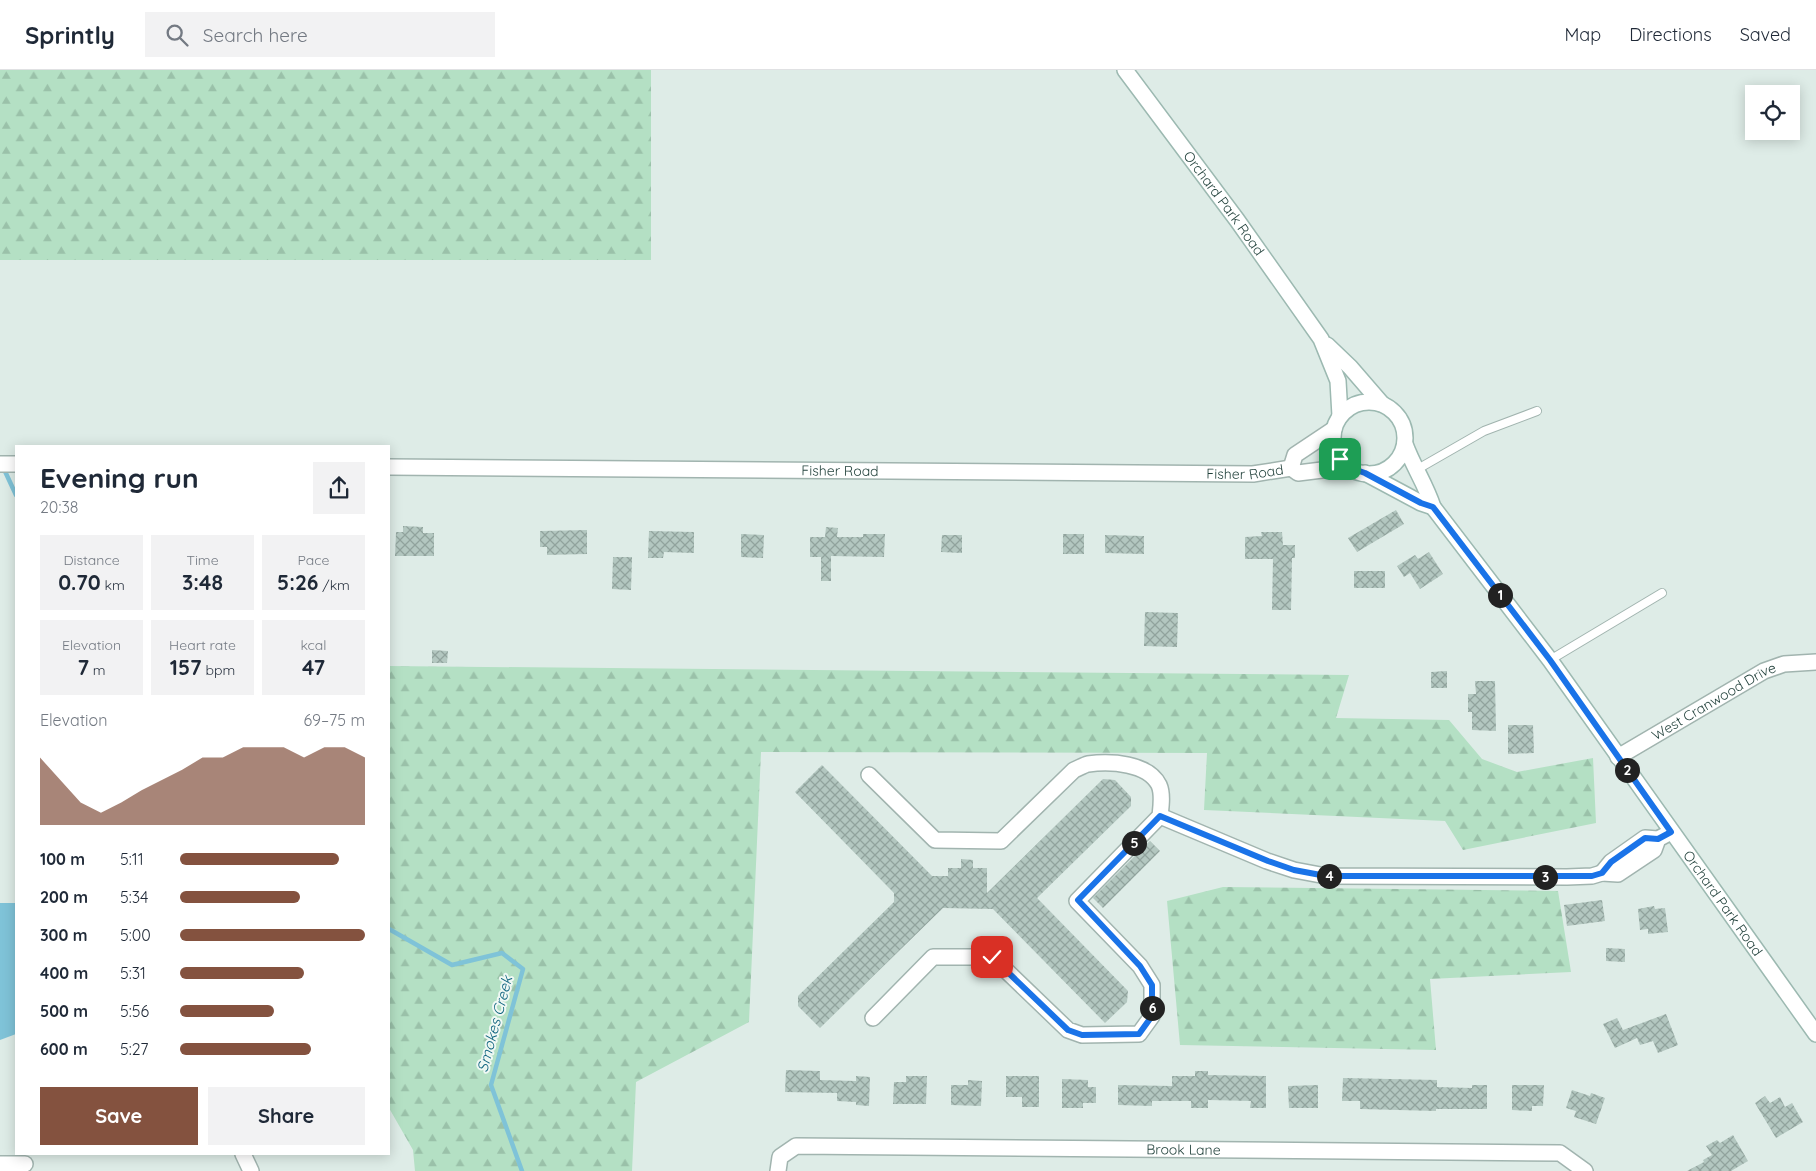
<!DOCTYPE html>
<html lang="en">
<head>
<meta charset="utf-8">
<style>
  body { margin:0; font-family:Quicksand,sans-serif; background:#f2f2f3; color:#1f2937; height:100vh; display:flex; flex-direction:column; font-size:19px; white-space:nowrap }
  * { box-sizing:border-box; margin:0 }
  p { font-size:16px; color:#747a83 }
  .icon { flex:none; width:28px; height:28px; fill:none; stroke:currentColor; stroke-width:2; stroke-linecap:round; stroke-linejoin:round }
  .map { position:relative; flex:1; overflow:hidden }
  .panel { position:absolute; left:15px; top:375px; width:375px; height:710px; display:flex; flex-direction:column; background:#fff; border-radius:0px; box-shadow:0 2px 12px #0003 }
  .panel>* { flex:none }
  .fabs { position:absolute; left:1745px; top:15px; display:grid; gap:10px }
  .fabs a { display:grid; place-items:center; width:55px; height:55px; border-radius:0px; background:#fff; box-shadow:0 2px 12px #0003; font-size:25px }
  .pin { position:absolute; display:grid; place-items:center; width:42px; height:42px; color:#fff; margin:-21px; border-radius:10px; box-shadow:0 2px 8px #0006 }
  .km { position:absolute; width:25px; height:25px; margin:-12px; border-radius:50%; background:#222; color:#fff; font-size:14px; line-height:25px; text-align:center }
  .round { display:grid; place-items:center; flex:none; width:52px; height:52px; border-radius:0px; background:#f2f2f3 }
  .headline { display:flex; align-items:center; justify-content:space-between; height:85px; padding:0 25px }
  h1 { font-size:28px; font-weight:700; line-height:38px }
  .figures { display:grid; grid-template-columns:repeat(3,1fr); gap:8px; height:85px; padding:5px 25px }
  .figures div { display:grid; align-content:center; border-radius:0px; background:#f2f2f3; text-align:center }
  .figures b { font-size:21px; font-weight:700 }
  .figures small { font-size:14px; font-weight:400 }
  .figures p { font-size:14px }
  .chart { height:140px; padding:10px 25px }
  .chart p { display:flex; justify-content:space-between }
  .chart svg { width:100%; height:90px; margin-top:5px; fill:#84523f; opacity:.7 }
  .cta { display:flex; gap:10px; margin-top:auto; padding:10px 25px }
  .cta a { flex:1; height:58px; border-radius:0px; background:#84523f; color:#fff; font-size:20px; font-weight:700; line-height:58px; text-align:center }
  .cta a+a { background:#f2f2f3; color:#1f2937 }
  ul { padding:0 25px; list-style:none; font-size:16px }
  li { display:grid; grid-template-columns:80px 60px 1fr; align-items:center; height:38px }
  li i { height:12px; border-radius:6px; background:#84523f }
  header { display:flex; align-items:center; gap:30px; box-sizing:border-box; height:70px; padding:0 25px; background:#fff; border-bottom:1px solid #e0e1e3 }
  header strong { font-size:24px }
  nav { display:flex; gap:28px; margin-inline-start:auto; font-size:18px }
  .search { width:350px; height:45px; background:#f2f2f3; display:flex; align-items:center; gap:12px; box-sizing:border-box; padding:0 18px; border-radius:0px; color:#747a83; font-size:19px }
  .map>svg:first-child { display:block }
  .forest { fill:url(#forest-firs) }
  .water { fill:#7fc3d8 }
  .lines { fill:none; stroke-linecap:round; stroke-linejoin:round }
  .stream { stroke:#7fc3d8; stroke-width:4.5 }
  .building { fill:url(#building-cross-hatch) }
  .lane-casing { stroke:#a1b4af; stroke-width:10 }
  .street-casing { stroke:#a1b4af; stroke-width:18 }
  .secondary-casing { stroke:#9cb9b1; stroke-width:18 }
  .lane { stroke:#fff; stroke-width:8 }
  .street { stroke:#fff; stroke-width:15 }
  .secondary { stroke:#fff; stroke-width:15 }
  .route-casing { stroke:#fff; stroke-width:10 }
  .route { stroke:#1a73e8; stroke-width:6 }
  .labels { text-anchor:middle; stroke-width:4; stroke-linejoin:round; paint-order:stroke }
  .street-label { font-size:14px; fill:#1e3e38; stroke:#eff8f4 }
  .water-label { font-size:15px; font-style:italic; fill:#116580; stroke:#eff8f4 }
</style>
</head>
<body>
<header>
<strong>Sprintly</strong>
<div class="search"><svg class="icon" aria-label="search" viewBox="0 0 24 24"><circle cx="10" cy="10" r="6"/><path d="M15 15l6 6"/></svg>Search here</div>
<nav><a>Map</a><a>Directions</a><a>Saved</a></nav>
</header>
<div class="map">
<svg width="1816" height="1101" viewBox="0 0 1816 1101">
  <defs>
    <pattern id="forest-firs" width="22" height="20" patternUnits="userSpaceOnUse" patternTransform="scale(1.25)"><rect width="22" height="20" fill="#b4e0c4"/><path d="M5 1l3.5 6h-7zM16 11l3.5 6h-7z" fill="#9ac1a9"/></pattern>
    <pattern id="building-cross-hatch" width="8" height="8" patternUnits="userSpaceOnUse" patternTransform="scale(1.25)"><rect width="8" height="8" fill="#b3c7c0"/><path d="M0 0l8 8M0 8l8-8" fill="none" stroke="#91a39d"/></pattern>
  </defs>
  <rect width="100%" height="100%" fill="#deece7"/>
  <!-- forest -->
  <g class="forest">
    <rect x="0" y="0" width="651" height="190"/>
    <polygon points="389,596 1349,605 1336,648 1449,650 1482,689 1517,702 1593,688 1596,753 1463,780 1445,751 1204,740 1207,683 761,682 749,952 636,1012 632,1101 415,1101 413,1080 389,1038"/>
    <polygon points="1223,817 1558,821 1571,902 1430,909 1436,980 1180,975 1167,831"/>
  </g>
  <!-- water -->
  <polygon class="water" points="0,833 16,833 16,964 0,970"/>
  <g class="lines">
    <!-- stream -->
    <g class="stream">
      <polyline points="3,397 16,425"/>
      <polyline points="389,859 452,895 502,883 523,899 491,1015 522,1101"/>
    </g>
  </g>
  <!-- building -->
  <g class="building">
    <polygon points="1396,440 1404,454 1357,482 1348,468"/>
    <polygon points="403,456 423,457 423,463 434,463 434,486 395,486 396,462 403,462"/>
    <polygon points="826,457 838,458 837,467 863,467 863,464 885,464 884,487 831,486 831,511 821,511 821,487 810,487 810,467 825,467"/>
    <polygon points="587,460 587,484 547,485 547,477 540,477 540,461"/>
    <polygon points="649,461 694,462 694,483 664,482 663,488 648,488"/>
    <polygon points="1261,462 1282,462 1283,475 1295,475 1295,488 1292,488 1291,540 1272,540 1273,489 1245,489 1245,467 1262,466"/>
    <polygon points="741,464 764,465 763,488 741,487"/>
    <rect x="1063" y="464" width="21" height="20"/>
    <polygon points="942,465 962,465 962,483 941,482"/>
    <polygon points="1105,465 1144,466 1144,484 1105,483"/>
    <polygon points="1429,482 1443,504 1420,519 1410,503 1404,507 1397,496 1415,485 1418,489"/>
    <polygon points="613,487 632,487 631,520 612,519"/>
    <rect x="1354" y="501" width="31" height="17"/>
    <polygon points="1145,542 1178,543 1177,577 1144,576"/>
    <polygon points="432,580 448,581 447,593 432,593"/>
    <polygon points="1447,601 1447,618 1431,618 1431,602"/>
    <polygon points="1475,611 1495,611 1496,661 1472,660 1472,642 1468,642 1468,624 1476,624"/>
    <polygon points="1508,655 1533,655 1534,683 1508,684"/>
    <polygon points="822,695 932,806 948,806 948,798 961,798 961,789 973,790 973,798 987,798 987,823 1103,709 1115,710 1131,727 1131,736 1037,828 1128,921 1127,932 1105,953 993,839 943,838 820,958 798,936 798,926 894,832 894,823 795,722"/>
    <polygon points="1150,771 1160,781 1103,838 1093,828"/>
    <polygon points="1602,830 1605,851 1567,856 1564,835"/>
    <polygon points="1654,836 1655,839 1665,838 1668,862 1648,864 1648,859 1640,860 1638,839"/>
    <polygon points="1606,878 1625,879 1625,892 1606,891"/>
    <polygon points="1666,944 1678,975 1658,983 1653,971 1640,975 1637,968 1615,978 1603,954 1617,948 1623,960"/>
    <polygon points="786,1000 820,1001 820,1010 856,1011 856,1006 870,1007 869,1036 856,1035 856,1032 837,1031 837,1023 785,1022"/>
    <polygon points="1195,1001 1208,1001 1208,1005 1266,1006 1266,1038 1250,1038 1251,1031 1208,1030 1208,1038 1191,1038 1191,1031 1152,1031 1152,1036 1118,1035 1118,1015 1172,1016 1172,1006 1195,1006"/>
    <polygon points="906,1006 927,1006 926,1034 893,1034 894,1012 906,1012"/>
    <polygon points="1006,1006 1039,1006 1039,1037 1022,1037 1022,1027 1006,1027"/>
    <polygon points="1343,1008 1437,1010 1437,1017 1472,1018 1472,1015 1487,1015 1487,1039 1436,1039 1436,1041 1360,1039 1360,1031 1342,1031"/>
    <polygon points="1062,1009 1088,1010 1088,1017 1096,1017 1096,1033 1083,1033 1083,1038 1062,1038"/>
    <polygon points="968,1010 982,1011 981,1036 951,1035 951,1015 968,1015"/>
    <polygon points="1318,1015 1318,1038 1289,1038 1288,1016"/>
    <polygon points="1512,1015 1544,1015 1543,1036 1532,1036 1532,1041 1512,1040"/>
    <polygon points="1572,1020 1590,1026 1591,1023 1605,1028 1596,1054 1574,1047 1576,1041 1566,1038"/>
    <polygon points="1765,1026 1770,1033 1780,1027 1785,1037 1792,1033 1803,1052 1776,1068 1755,1033"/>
    <polygon points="1733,1065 1748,1091 1731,1101 1687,1101 1704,1092 1703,1090 1712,1085 1706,1076 1717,1070 1720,1073"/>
  </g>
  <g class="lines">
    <!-- lane casing -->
    <g class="lane-casing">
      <g id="lane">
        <polyline points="1416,400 1484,361 1537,341"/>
        <polyline points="1550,590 1662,523"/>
      </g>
    </g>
    <!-- street casing -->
    <g class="street-casing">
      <g id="street">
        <polyline points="0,394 16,394"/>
        <path id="s1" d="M389,397l864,7 38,-6 7,5 40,-5 15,1"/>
        <polyline points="1291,398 1295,385 1334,359"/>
        <path id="s2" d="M1618,687l146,-86 20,-7 32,-2"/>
        <path d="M869,705l66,65 66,1 73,-71c5,-2 10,-5 14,-6 23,-3 60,-1 71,21 4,9 2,22 1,31l-83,85 63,65 12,19v31l-13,18 -57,1 -14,-5 -76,-73h-59l-60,61"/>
        <polyline points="1160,746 1267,791 1294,800 1326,806 1567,807 1592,806 1602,803"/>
        <polyline points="1658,769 1654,780 1618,804 1602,803 1611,792 1645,768 1658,769 1671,762"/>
        <polyline points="243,1084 251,1101"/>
        <polyline points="0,1094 25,1094"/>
        <path id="s3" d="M778,1101l2,-14 16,-11 764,7 25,18"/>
      </g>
    </g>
    <!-- secondary casing -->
    <g class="secondary-casing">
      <g id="secondary">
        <path id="s4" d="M1125,0l112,150 84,119 17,42 2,35"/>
        <polyline points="1327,275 1350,297 1382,334"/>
        <circle cx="1369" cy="368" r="36"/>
        <path id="s5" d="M1405,374c8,22 21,41 28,63l117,153 266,374"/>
        <polyline points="1365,403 1421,433 1433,437"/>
      </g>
    </g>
    <!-- lane -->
    <use href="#lane" class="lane"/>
    <!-- street -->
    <use href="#street" class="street"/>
    <!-- secondary -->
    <use href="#secondary" class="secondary"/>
  </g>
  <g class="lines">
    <!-- route casing -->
    <g class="route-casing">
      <polyline id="route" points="992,887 1068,960 1082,965 1139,964 1152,946 1152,915 1140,896 1078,830 1160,746 1268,791 1294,800 1326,806 1592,806 1602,803 1611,792 1645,768 1658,769 1671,762 1550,590 1433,437 1421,433 1365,403 1348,397 1340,389"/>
    </g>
    <!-- route -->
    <use href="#route" class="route"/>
  </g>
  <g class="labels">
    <!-- street labels -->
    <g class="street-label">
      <text dy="5" stroke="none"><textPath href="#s4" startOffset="166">Orchard Park Road</textPath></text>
      <text dy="5" stroke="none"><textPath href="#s1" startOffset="451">Fisher Road</textPath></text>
      <text dy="5" stroke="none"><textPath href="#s1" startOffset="856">Fisher Road</textPath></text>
      <text dy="5" stroke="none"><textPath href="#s2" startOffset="111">West Cranwood Drive</textPath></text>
      <text dy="5" stroke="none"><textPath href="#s5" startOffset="560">Orchard Park Road</textPath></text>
      <text dy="5" stroke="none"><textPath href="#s3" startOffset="421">Brook Lane</textPath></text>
    </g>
    <!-- water labels -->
    <g class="water-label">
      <text transform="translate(495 954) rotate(-75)" y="5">Smokes Creek</text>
    </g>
  </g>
</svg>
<div class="fabs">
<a><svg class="icon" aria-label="locate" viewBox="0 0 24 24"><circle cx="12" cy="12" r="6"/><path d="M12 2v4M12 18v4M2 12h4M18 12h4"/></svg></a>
</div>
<div class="pin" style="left:1340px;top:389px;background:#1e9e55"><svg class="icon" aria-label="arrive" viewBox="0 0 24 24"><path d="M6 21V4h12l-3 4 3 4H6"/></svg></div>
<div class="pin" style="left:992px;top:887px;background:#d93025"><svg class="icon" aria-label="check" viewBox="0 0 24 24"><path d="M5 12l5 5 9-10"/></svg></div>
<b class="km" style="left:1500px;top:525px">1</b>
<b class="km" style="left:1627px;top:700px">2</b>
<b class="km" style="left:1545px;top:807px">3</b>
<b class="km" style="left:1329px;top:806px">4</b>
<b class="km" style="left:1134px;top:773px">5</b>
<b class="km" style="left:1152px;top:938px">6</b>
<section class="panel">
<div class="headline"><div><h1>Evening run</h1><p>20:38</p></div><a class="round"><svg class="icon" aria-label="share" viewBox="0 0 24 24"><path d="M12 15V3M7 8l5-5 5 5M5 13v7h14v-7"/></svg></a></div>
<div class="figures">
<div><p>Distance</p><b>0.70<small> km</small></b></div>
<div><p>Time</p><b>3:48</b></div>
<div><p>Pace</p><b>5:26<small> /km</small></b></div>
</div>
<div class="figures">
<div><p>Elevation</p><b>7<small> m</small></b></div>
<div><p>Heart rate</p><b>157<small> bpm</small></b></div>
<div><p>kcal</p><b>47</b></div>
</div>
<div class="chart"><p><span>Elevation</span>69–75 m</p>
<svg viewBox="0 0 160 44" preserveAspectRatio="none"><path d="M0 44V11L10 22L20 33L30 38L40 33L50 27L60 22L70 17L80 11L90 11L100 6L110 6L120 6L130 11L140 6L150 6L160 11V44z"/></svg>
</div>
<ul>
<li><b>100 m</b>5:11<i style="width:86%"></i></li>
<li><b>200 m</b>5:34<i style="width:65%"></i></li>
<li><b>300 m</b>5:00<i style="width:100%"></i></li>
<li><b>400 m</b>5:31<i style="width:67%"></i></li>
<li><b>500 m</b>5:56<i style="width:51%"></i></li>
<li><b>600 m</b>5:27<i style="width:71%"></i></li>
</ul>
<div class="cta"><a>Save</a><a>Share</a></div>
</section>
</div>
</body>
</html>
